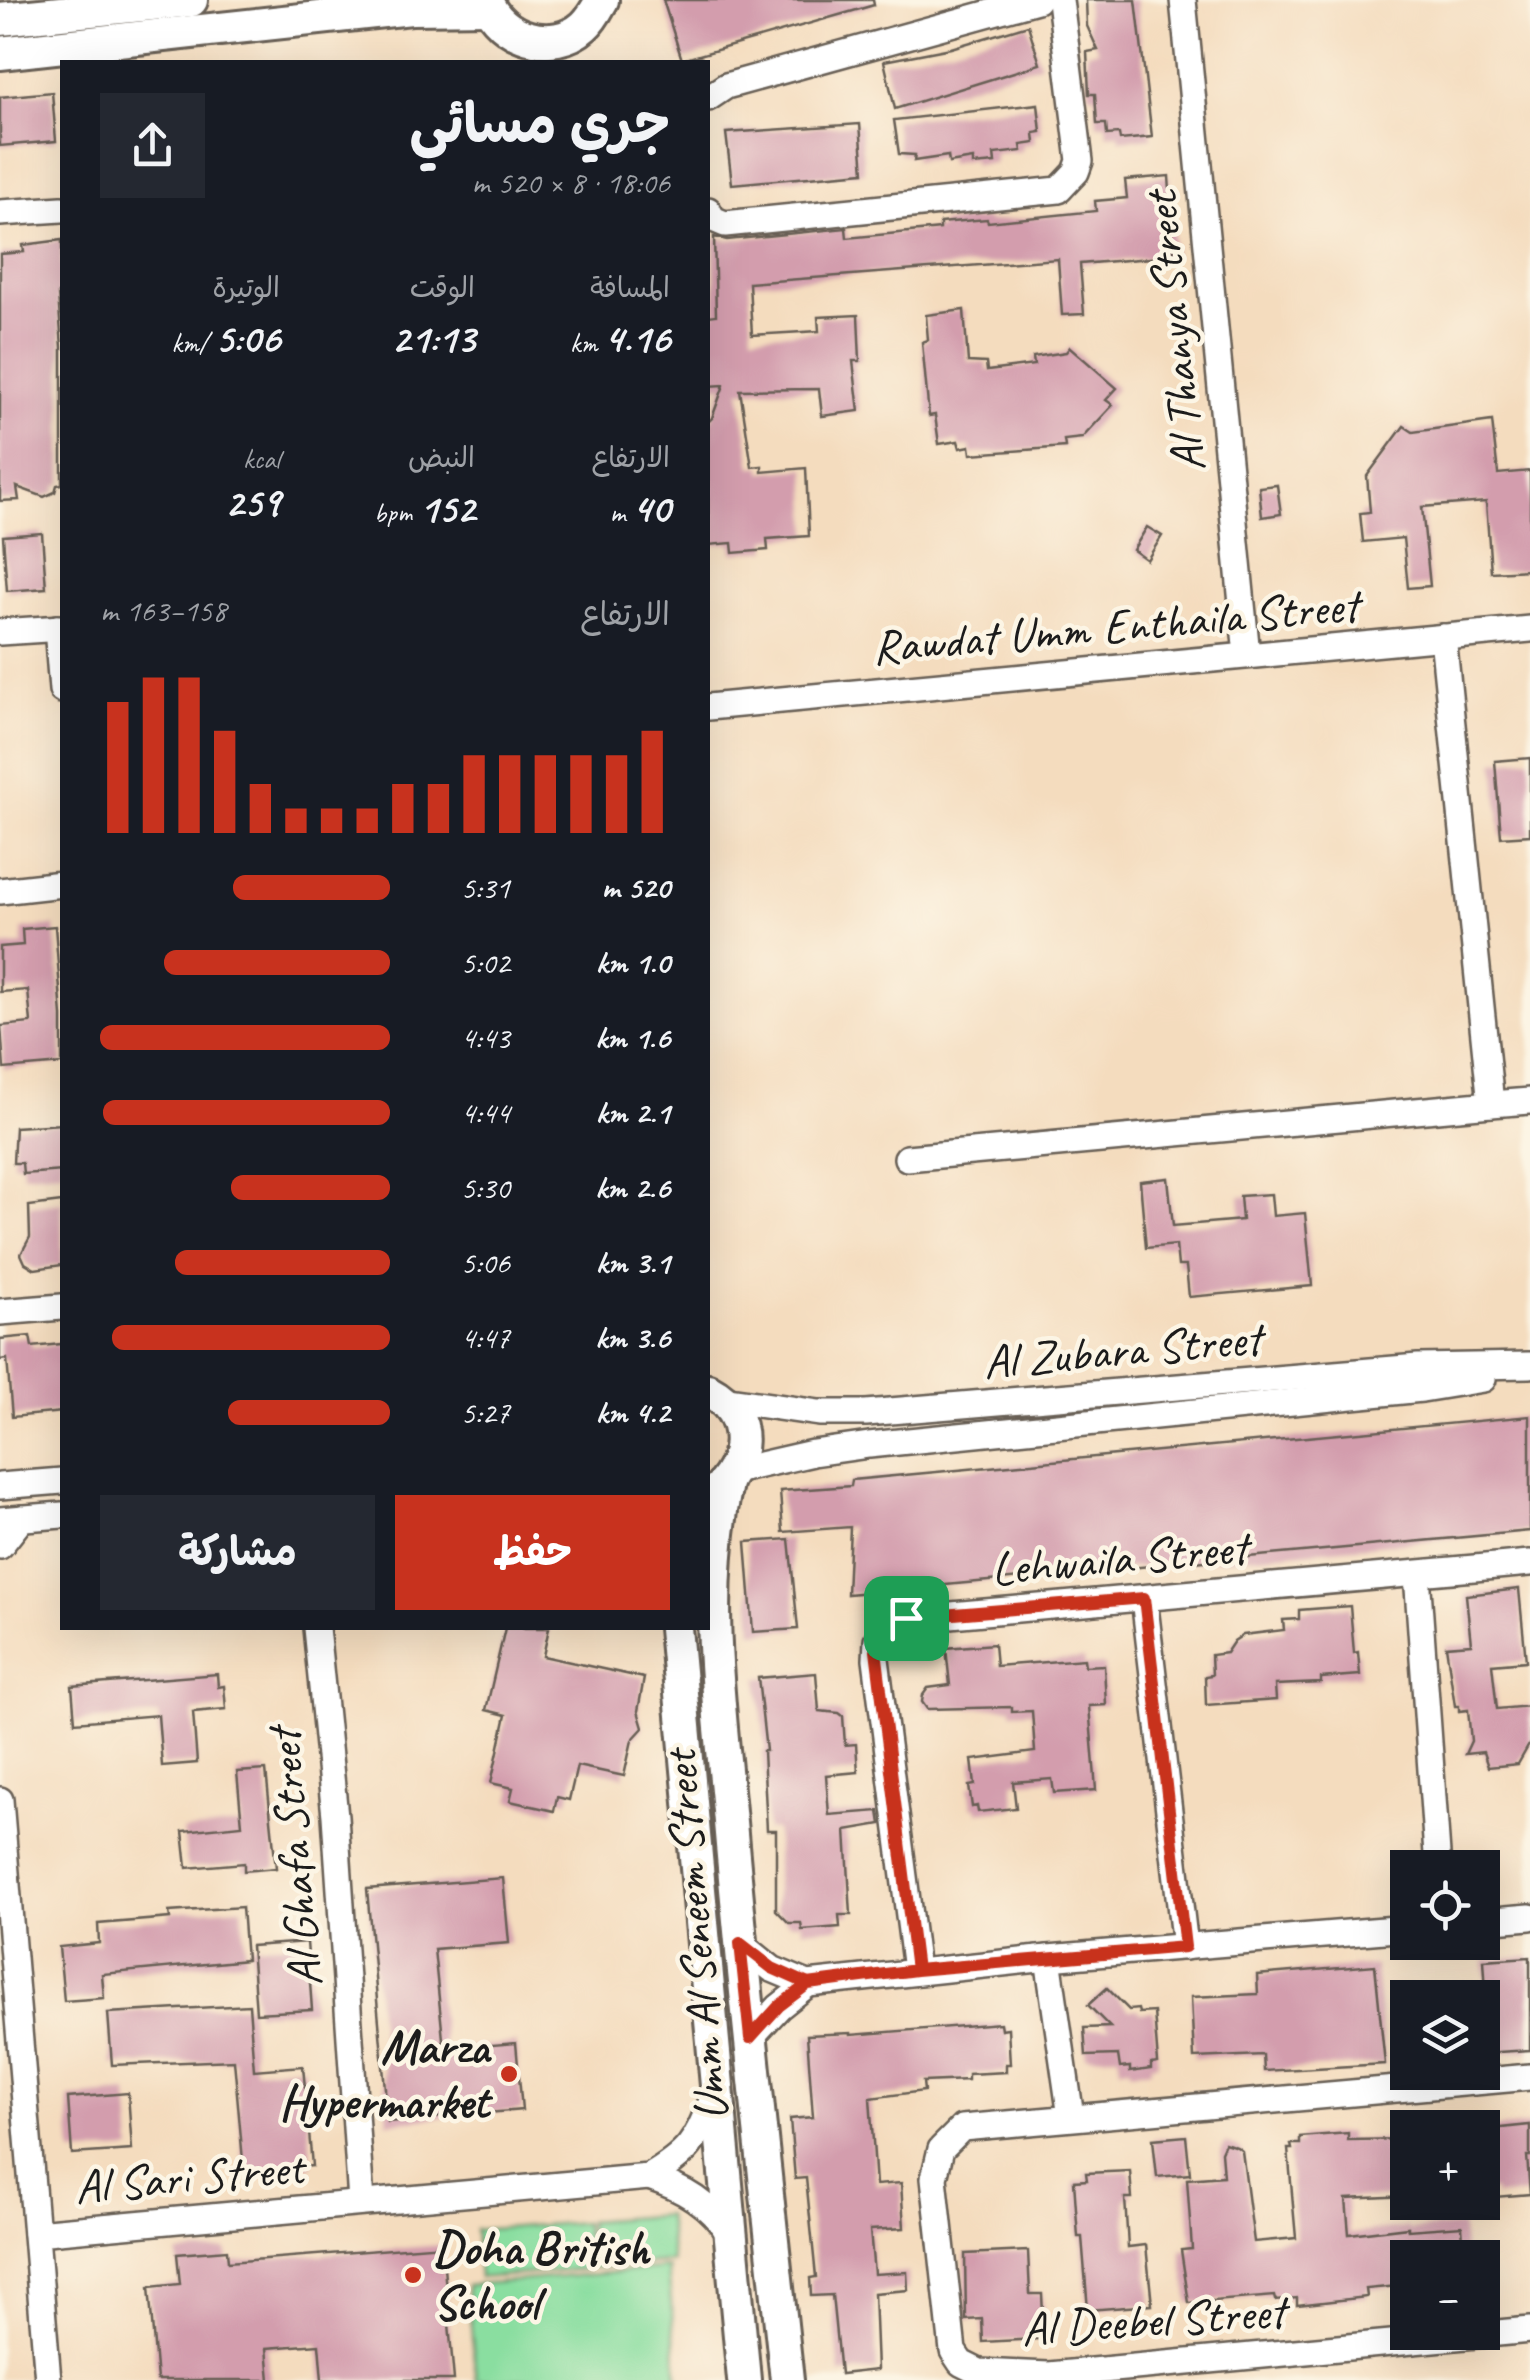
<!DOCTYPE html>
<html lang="ar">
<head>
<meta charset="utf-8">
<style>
  body { margin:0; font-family:Caveat,"Playpen Sans Arabic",sans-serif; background:#242831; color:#f1f3f6; direction:rtl; height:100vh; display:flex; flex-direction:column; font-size:38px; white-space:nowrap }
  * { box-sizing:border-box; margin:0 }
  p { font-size:32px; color:#9ea1a6 }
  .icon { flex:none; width:55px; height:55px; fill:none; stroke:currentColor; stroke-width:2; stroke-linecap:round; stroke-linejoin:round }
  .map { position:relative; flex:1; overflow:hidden; direction:ltr }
  .panel { position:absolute; left:60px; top:60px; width:650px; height:1570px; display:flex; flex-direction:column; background:#171b24; border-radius:0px; box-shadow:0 10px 40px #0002; direction:rtl }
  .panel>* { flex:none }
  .controls { position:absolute; left:1390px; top:1850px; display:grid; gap:20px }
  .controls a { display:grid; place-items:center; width:110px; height:110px; border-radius:0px; background:#171b24; box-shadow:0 10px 40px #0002; font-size:50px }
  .pin { position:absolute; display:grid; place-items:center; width:85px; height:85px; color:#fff; margin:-42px; border-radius:20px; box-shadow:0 5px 15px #0006 }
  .round { display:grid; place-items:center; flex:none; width:105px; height:105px; border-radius:0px; background:#242831 }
  .overview { display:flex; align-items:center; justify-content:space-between; height:170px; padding:0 40px }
  h1 { font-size:55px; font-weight:700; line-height:75px }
  .stats { display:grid; grid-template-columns:repeat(3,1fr); gap:15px; height:170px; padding:10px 40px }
  .stats div { display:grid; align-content:center }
  .stats b { font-size:42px; font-weight:700 }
  .stats small { font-size:28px; font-weight:400 }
  .stats p { font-size:28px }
  .chart { height:280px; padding:20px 40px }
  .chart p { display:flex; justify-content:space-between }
  .chart svg { width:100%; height:180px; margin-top:10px; stroke:#c8321e; stroke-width:6 }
  .action { display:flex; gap:20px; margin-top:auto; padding:20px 40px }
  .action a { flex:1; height:115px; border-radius:0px; background:#c8321e; color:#fff; font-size:40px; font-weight:700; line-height:115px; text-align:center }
  .action a+a { background:#242831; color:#f1f3f6 }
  ul { padding:0 40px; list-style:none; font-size:32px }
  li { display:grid; grid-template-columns:160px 120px 1fr; align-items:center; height:75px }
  li i { height:25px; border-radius:12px; background:#c8321e }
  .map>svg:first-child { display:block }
  .green { fill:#8adea0; stroke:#537d5e; stroke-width:2.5 }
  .building { fill:#d39dad }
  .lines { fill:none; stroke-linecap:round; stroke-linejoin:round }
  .minor-casing { stroke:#685f55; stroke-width:30 }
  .major-casing { stroke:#685f55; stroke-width:38 }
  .minor { stroke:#fff; stroke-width:25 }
  .major { stroke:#fff; stroke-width:32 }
  .route-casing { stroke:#fff; stroke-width:20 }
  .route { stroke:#c8321e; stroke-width:12 }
  .poi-dot { fill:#c8321e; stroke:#fcf5e5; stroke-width:4 }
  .labels { text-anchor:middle; stroke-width:9; stroke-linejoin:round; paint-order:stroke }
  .street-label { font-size:48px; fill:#1c1c1c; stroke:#fcf5e5 }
  .poi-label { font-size:48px; font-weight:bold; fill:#1c1c1c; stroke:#fcf5e5; text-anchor:end }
</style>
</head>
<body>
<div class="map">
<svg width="1530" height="2380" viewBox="0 0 1530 2380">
  <rect width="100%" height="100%" fill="#fcf5e5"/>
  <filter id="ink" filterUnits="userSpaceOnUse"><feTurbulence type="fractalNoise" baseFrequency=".01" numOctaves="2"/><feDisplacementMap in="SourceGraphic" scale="20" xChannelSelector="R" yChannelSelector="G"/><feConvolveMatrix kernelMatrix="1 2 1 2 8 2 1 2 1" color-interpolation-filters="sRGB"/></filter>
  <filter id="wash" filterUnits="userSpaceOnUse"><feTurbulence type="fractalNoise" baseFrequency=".0048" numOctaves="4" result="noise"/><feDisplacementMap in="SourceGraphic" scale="40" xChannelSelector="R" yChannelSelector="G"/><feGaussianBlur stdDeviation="2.25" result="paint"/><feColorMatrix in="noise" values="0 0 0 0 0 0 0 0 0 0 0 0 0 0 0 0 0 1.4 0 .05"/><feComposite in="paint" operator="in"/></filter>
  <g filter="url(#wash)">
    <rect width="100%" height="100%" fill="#f4dcbe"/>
    <!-- green -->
    <g class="green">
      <polygon points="667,2215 672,2262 592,2268 588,2221"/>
      <polygon points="584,2222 588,2269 479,2278 475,2230"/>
      <polygon points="668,2268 678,2380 476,2380 467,2285"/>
    </g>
    <g id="blocks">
      <!-- building -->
      <g class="building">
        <polygon points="663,0 873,0 874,5 682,60"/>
        <polygon points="1086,0 1136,0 1152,137 1120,140 1119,134 1107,135 1106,124 1097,124 1095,94 1089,94 1087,52 1098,50 1087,26"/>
        <polygon points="1028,25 1040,64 895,109 884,61 951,48"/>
        <polygon points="52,92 56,141 0,146 0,97"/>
        <polygon points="1038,104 1041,132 1034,133 1035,143 1021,145 1022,151 994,154 995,163 973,165 973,159 949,163 948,156 914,161 915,155 899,154 894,120"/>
        <polygon points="860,124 864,172 732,184 726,133"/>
        <polygon points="1169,176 1174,256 1080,264 1084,314 1062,315 1058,259 749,283 752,335 819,331 818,317 858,315 860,361 853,361 859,411 822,416 819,389 740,390 752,467 762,466 762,472 806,468 809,536 767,539 768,550 733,553 732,543 708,545 708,422 712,418 724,385 708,386 708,316 716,315 714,237 727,240 846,228 847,238 940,229 940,223 987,219 988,222 1096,211 1095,201 1127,198 1125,180"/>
        <polygon points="62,240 62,294 58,294 62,347 62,484 57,485 55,492 44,497 17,487 19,500 0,501 0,254 24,252 23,245"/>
        <polygon points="964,310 968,362 986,363 987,371 1034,365 1033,357 1066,352 1070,347 1117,388 1106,400 1113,405 1082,438 1064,440 1065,447 971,454 970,446 960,448 958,441 939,444 935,415 929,416 922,342 928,340 926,315"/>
        <polygon points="1492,421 1498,474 1530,471 1530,570 1491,572 1486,502 1422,507 1430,586 1408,588 1403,538 1363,542 1360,513 1370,512 1367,476 1404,426 1413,432"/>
        <polygon points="1277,485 1281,514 1262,517 1259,487"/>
        <polygon points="1147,527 1162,536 1147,560 1133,550"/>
        <polygon points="42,533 46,588 7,591 3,536"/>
        <polygon points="1530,758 1530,835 1501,837 1495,761"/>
        <polygon points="55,926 62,1016 62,1064 4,1069 1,1026 31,1023 28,990 0,992 0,947 23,945 22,929"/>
        <polygon points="62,1124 62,1171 23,1174 22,1163 13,1163 15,1127"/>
        <polygon points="1168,1178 1173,1226 1242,1220 1240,1196 1271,1194 1273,1216 1305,1213 1312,1286 1189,1297 1186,1266 1178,1266 1176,1245 1146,1248 1140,1181"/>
        <polygon points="62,1202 62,1265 35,1269 25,1263 21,1254 30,1237 29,1206"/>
        <polygon points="30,1336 32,1347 62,1344 62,1412 12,1417 7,1359 0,1360 0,1339"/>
        <polygon points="1530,1416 1530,1531 847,1594 850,1527 783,1532 780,1491 851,1486 852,1480"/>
        <polygon points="789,1539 798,1629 753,1632 746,1542"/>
        <polygon points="1519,1589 1526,1661 1492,1664 1497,1709 1530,1706 1530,1743 1518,1764 1488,1767 1483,1752 1465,1754 1471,1741 1468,1710 1459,1711 1459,1706 1455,1706 1446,1646 1471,1644 1466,1595"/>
        <polygon points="1350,1606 1354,1653 1358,1652 1360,1675 1321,1678 1321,1683 1275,1685 1276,1700 1206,1705 1205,1676 1212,1675 1211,1655 1226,1653 1234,1641 1243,1635 1284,1630 1283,1620 1299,1619 1299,1610"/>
        <polygon points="505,1628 549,1628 543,1656 644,1678 638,1711 643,1728 632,1740 624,1776 577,1766 569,1800 557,1797 554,1811 510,1801 513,1788 491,1783 506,1715 486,1710"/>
        <polygon points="994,1644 996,1666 1084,1659 1085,1666 1104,1665 1106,1705 1089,1706 1096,1790 1054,1793 1052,1779 1013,1782 1016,1808 978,1812 977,1806 972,1807 969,1786 975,1785 972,1760 1035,1752 1032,1711 1012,1712 1012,1707 927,1709 922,1702 923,1695 928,1688 950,1685 946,1648"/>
        <polygon points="816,1673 819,1711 839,1713 843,1716 845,1745 856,1744 858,1772 826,1775 829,1815 879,1811 881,1824 846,1830 851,1915 839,1915 840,1927 802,1930 801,1923 789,1923 776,1910 776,1830 767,1830 763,1751 766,1751 758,1678"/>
        <polygon points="217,1674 218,1687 224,1686 226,1709 193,1712 197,1763 162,1766 158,1715 75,1722 72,1686"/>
        <polygon points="266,1770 276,1868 244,1871 244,1863 187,1868 183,1831 242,1825 237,1772"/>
        <polygon points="503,1878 509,1943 434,1949 444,2049 516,2043 522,2110 388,2122 367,1889"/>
        <polygon points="242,1907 246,1960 102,1974 104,1998 64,2001 59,1947 99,1943 98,1924 170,1918 169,1912"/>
        <polygon points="307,1942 312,2010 256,2013 251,1946"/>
        <polygon points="1530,1957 1530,2050 1482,2053 1482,2023 1488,2023 1484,1960"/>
        <polygon points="1375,1965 1385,2064 1264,2071 1263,2055 1194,2058 1191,1997 1258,1994 1257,1975"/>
        <polygon points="1107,1988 1129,2010 1138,2009 1139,2013 1154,2012 1158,2063 1151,2064 1151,2069 1130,2072 1130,2067 1120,2068 1118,2055 1086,2056 1084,2028 1110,2027 1088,2005"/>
        <polygon points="249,2005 254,2070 303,2066 312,2166 244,2172 234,2060 112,2065 108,2013"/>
        <polygon points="1000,2023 1001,2029 1008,2028 1010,2064 1006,2064 1006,2072 968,2074 968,2080 923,2082 924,2091 870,2098 876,2185 901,2183 904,2228 870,2230 874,2274 907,2272 908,2290 874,2293 877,2370 840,2374 832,2295 811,2296 810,2278 816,2277 806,2178 795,2179 790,2119 813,2117 807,2035 851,2033 851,2035"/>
        <polygon points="128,2093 132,2150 72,2154 68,2098"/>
        <polygon points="1530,2125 1530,2156 1527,2156 1530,2194 1495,2197 1494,2191 1482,2192 1482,2130"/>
        <polygon points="1348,2133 1348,2140 1408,2139 1408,2196 1346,2199 1349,2234 1408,2227 1408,2230 1462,2226 1464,2258 1408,2258 1408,2285 1366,2289 1367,2297 1297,2305 1297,2298 1276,2300 1275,2296 1189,2303 1181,2250 1192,2249 1187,2179 1223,2176 1221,2152 1225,2143 1237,2147 1242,2151 1254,2242 1296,2238 1288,2149 1292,2149 1291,2144 1300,2144 1300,2137"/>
        <polygon points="1186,2136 1190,2174 1157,2177 1153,2139"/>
        <polygon points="1130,2171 1132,2198 1125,2198 1128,2247 1146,2245 1152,2305 1088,2310 1082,2237 1078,2237 1074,2181 1087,2180 1086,2173"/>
        <polygon points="442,2245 454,2380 322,2380 319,2344 267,2348 270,2380 157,2380 149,2287 180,2284 177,2254 227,2250 228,2262"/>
        <polygon points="1028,2251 1030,2294 1042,2294 1043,2315 1037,2316 1038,2339 983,2342 982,2319 966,2320 965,2254"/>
      </g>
    </g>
  </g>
  <g filter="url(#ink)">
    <use href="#blocks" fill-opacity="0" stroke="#685f55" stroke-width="2.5"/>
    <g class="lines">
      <!-- minor casing -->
      <g class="minor-casing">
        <g id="minor">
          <polyline points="1183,0 1247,655"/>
          <polyline points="708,98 726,86 1037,0"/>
          <polyline points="708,210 713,219 725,224 1059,190 1076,172 1080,161 1060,0"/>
          <polyline points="0,213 62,209"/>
          <polyline points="57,628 62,690"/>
          <polyline points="0,632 62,628"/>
          <polyline points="1443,637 1491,1104 1530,1101"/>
          <polyline points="708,707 1530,629"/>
          <polyline points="0,891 62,884"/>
          <polyline points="907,1158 1491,1104"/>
          <polyline points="0,1312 62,1307"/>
          <polyline points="722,1399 819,1413 866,1413 1418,1367 1530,1365"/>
          <polyline points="734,1471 813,1453 869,1445 1422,1389 1483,1379"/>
          <polyline points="0,1486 62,1481"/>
          <polyline points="0,1520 62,1515"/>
          <polyline points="0,1546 22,1518"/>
          <polyline points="1417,1574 1438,1868"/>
          <polyline points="1144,1598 1185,1947"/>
          <polyline points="316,1628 335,1816 361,2202"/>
          <polyline points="0,1800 48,2380"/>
          <polyline points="1482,1921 1530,1917"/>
          <polyline points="740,1943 772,1969 808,1984 1048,1958 1408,1928"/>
          <polyline points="1048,1958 1071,2117"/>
          <polyline points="916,1970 876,1659 877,1640 886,1625 906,1619 1530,1563"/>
          <polyline points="750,2038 779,2007 808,1984"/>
          <polyline points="1530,2077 962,2128 941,2149 934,2178 953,2351 961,2363 979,2372 1049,2375 1530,2330"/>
          <path d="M649,2177c35,12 60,26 81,58"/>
          <path d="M36,2233l613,-56c46,-27 47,-39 67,-86"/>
        </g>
      </g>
      <!-- major casing -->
      <g class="major-casing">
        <g id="major">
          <path d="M486,0c14,38 67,54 98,26 8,-7 13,-17 18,-26"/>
          <polyline points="0,19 191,0"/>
          <polyline points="0,53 411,8 488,7"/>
          <path d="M708,1390c46,24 40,76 4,105"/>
          <path d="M726,1483c-24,113 -6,226 4,339 16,186 37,372 57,558"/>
          <polyline points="675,1628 744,2380"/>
        </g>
      </g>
      <!-- minor -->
      <use href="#minor" class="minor"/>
      <!-- major -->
      <use href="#major" class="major"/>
    </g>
  </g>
  <g class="lines" filter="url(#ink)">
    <!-- route casing -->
    <g class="route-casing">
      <path id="route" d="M906,1618c-20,5 -29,12 -30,32l40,320 -108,14 -29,22 -29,32 -10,-95 32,25 36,16 108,-14 269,-23 -41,-349 -238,20"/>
    </g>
    <!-- route -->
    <use href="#route" class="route"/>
  </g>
  <!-- markers -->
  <g class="poi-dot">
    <circle cx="509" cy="2074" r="10"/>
    <circle cx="413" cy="2275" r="10"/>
  </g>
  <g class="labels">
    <!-- street labels -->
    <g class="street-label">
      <text transform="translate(1173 332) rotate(-96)" y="17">Al Thanya Street</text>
      <text transform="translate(1115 625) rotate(-5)" y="17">Rawdat Umm Enthaila Street</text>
      <text transform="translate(1122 1349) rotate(-5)" y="17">Al Zubara Street</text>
      <text transform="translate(1119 1557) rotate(-5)" y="17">Lehwaila Street</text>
      <text transform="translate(293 1858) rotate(-95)" y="17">Al Ghafa Street</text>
      <text transform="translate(694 1936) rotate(-95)" y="17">Umm Al Seneem Street</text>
      <text transform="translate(189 2176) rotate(-5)" y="17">Al Sari Street</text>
      <text transform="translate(1153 2319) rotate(-4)" y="17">Al Deebel Street</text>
    </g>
    <!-- poi labels -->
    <g class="poi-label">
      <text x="489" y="2063">Marza<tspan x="489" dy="55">Hypermarket</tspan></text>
      <text x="433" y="2264" text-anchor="start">Doha British<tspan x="433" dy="55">School</tspan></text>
    </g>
  </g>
</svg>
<div class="controls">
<a><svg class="icon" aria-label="locate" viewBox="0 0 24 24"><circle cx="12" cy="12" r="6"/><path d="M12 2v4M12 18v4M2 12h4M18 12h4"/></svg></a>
<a><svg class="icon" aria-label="layers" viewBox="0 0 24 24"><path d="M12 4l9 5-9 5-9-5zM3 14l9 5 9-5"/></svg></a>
<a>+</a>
<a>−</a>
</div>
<div class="pin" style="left:906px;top:1618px;background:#1e9e55"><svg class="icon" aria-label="arrive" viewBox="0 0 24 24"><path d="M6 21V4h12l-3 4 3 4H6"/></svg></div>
<section class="panel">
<div class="overview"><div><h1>جري مسائي</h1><p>18:06 · 8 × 520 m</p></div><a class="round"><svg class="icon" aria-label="share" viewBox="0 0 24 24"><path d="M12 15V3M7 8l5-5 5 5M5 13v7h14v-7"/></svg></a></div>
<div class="stats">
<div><p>المسافة</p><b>4.16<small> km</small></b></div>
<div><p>الوقت</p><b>21:13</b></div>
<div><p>الوتيرة</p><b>5:06<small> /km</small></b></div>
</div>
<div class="stats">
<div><p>الارتفاع</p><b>40<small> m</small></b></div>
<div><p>النبض</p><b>152<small> bpm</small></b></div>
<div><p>kcal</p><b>259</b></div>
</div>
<div class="chart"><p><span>الارتفاع</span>158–163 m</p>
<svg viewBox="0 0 160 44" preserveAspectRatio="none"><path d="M5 44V12M15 44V6M25 44V6M35 44V19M45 44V32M55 44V38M65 44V38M75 44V38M85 44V32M95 44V32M105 44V25M115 44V25M125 44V25M135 44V25M145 44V25M155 44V19"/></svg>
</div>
<ul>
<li><b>520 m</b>5:31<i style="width:54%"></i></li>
<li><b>1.0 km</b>5:02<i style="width:78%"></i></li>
<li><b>1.6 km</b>4:43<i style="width:100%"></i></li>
<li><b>2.1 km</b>4:44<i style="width:99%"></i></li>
<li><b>2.6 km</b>5:30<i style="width:55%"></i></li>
<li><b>3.1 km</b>5:06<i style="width:74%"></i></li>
<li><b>3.6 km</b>4:47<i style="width:96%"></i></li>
<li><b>4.2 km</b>5:27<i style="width:56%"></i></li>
</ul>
<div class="action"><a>حفظ</a><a>مشاركة</a></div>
</section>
</div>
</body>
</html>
